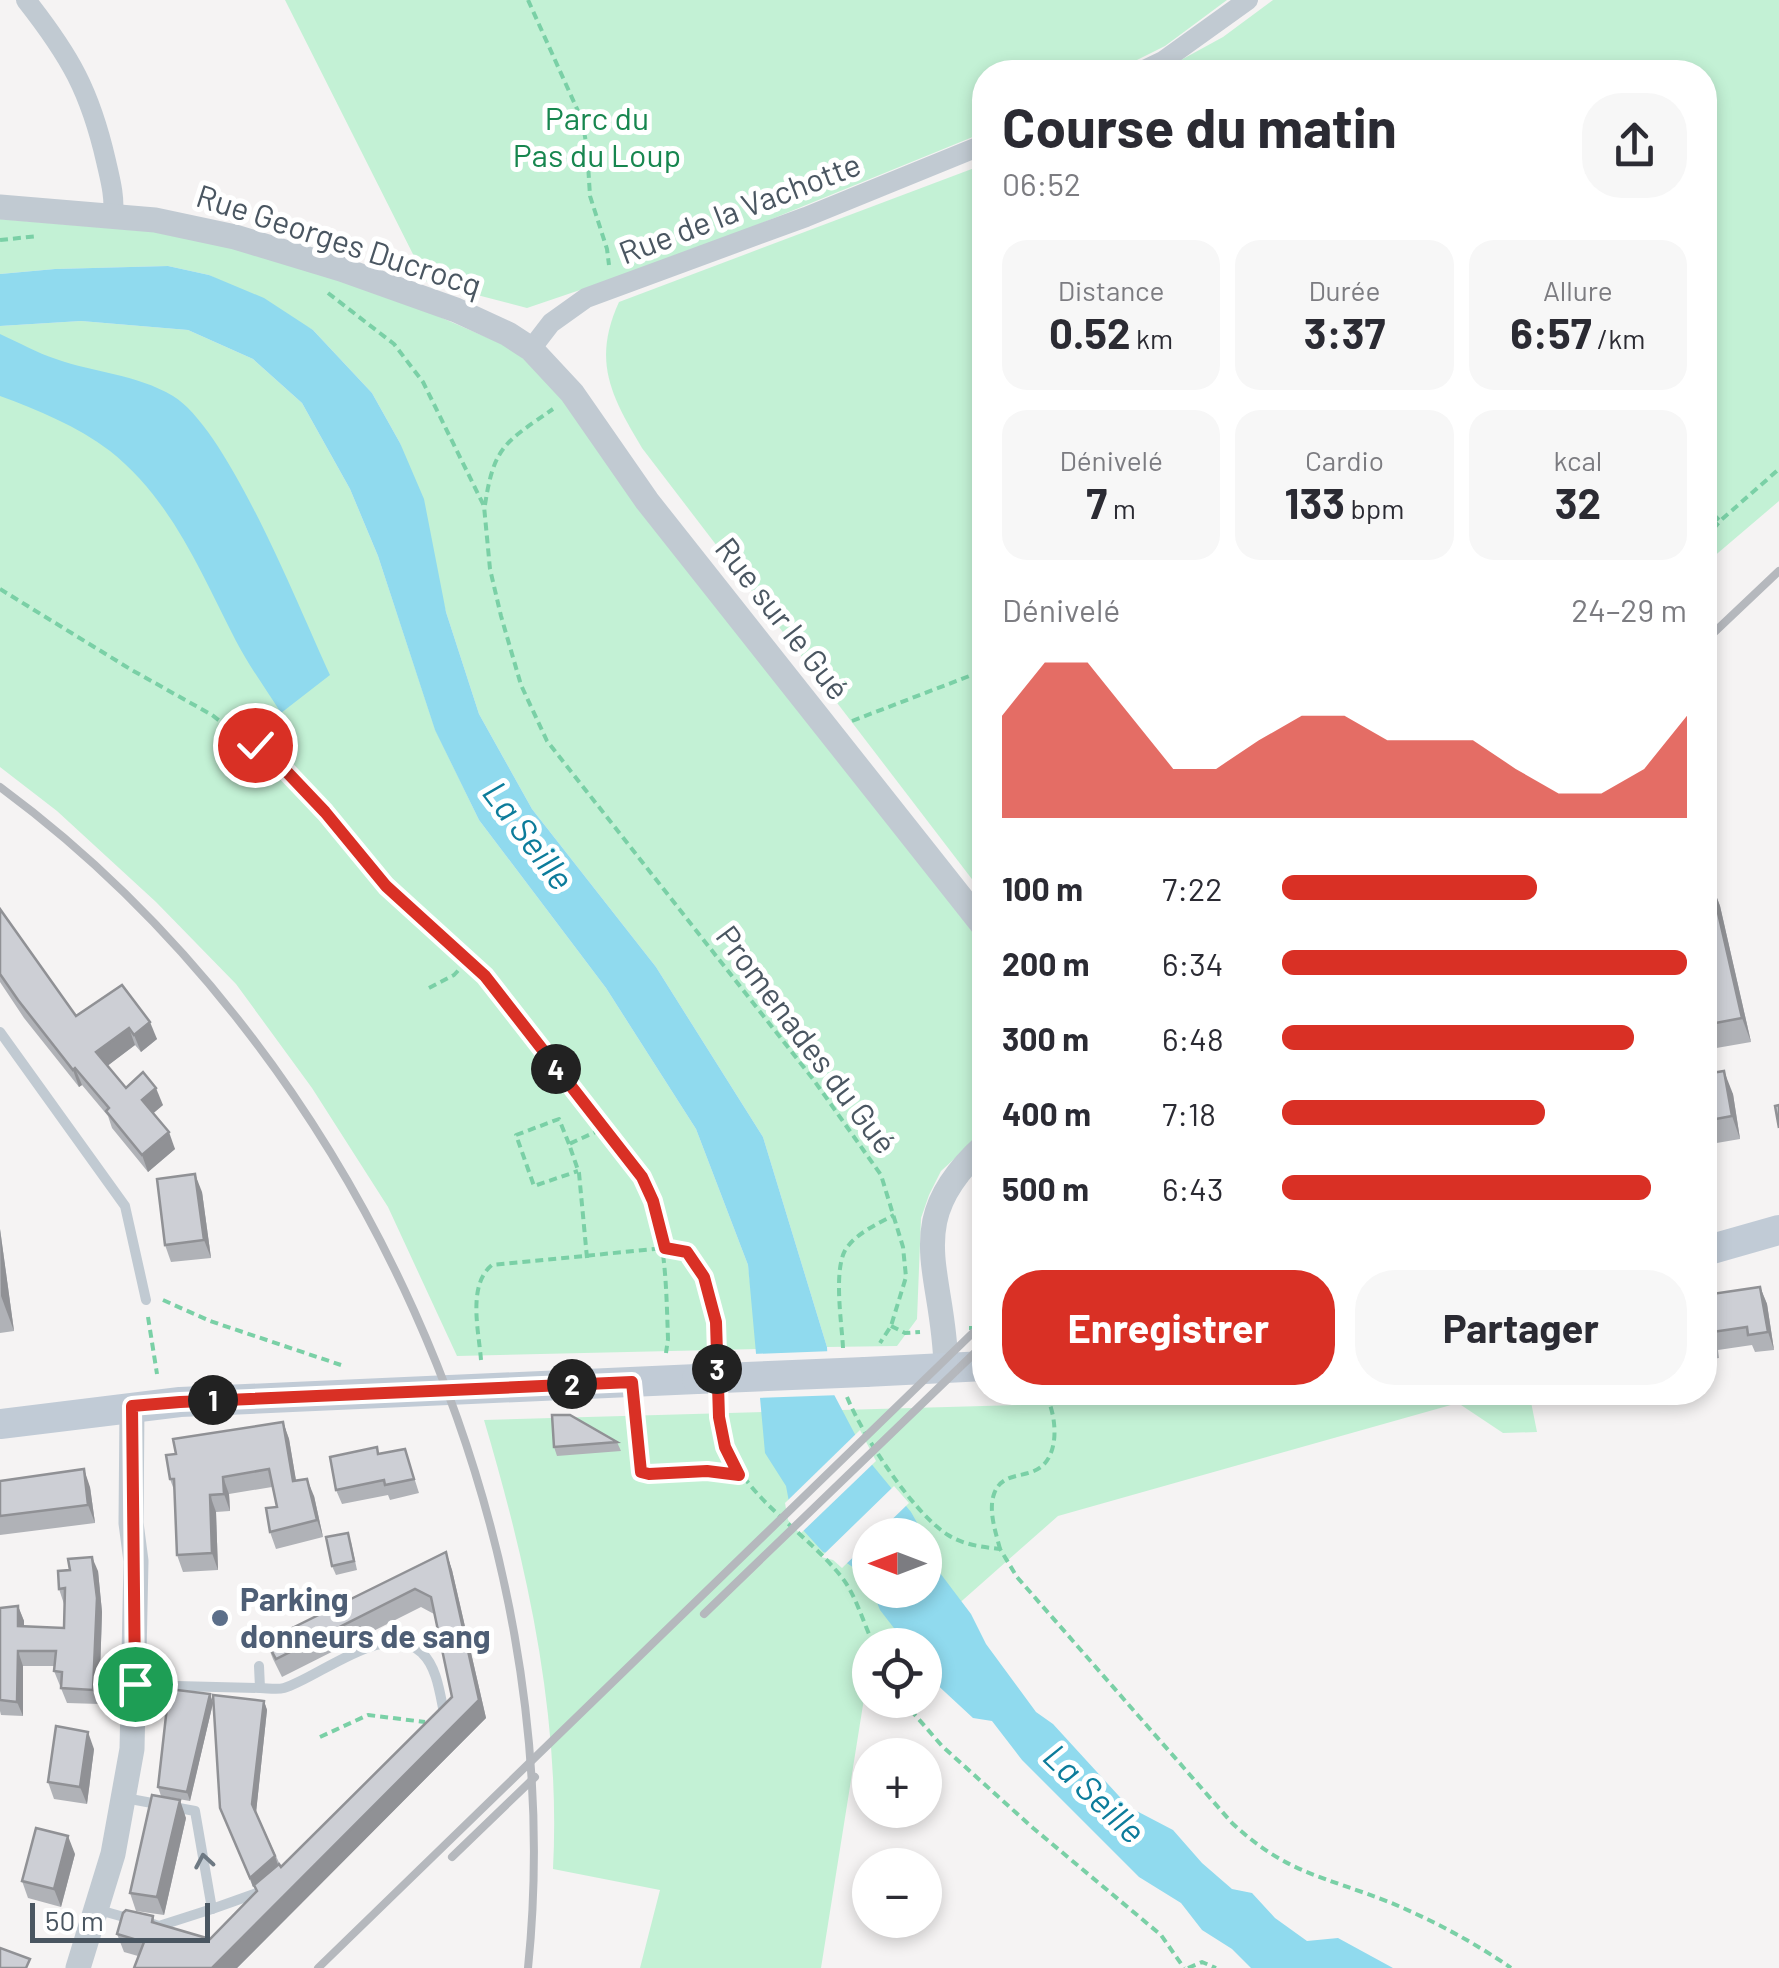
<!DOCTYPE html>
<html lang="fr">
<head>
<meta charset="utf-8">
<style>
  body { margin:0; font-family:Barlow,sans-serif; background:#f7f7f7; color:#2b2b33; height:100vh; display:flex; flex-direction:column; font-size:38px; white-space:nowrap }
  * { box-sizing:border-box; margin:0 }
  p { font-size:32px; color:#7c7c81 }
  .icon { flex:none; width:55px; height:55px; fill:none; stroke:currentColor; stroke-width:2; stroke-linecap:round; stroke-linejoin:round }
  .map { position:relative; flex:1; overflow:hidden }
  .details { position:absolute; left:972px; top:60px; width:745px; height:1345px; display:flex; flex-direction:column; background:#fff; border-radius:40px; box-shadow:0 5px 15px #0003 }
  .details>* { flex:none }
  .needle { width:65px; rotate:270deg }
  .buttons { position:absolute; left:852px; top:1518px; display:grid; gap:20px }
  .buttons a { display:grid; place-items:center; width:90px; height:90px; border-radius:50%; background:#fff; box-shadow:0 5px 15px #0003; font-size:50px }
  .scale { position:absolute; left:30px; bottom:25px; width:180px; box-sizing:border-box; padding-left:10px; border:5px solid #4a5661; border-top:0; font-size:28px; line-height:35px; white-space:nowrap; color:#4a5661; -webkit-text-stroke:8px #fff; paint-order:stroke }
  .pin { position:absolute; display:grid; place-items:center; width:85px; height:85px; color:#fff; margin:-42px; border:5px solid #fff; border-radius:50%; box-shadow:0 2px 10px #0007 }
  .km { position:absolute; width:50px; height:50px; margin:-25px; border-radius:50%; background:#222; color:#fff; font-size:28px; line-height:50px; text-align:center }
  .round { display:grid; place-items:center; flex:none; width:105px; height:105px; border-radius:40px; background:#f7f7f7 }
  .headline { display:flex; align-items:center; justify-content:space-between; height:170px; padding:0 30px }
  h1 { font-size:55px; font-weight:700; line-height:75px }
  .figures { display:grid; grid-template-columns:repeat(3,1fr); gap:15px; height:170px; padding:10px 30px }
  .figures div { display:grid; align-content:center; border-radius:25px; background:#f7f7f7; text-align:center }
  .figures b { font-size:42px; font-weight:700 }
  .figures small { font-size:28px; font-weight:400 }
  .figures p { font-size:28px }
  .chart { height:280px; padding:20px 30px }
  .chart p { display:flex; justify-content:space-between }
  .chart svg { width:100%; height:180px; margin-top:10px; fill:#d93025; opacity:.7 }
  .button { display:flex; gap:20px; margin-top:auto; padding:20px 30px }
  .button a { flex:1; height:115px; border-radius:40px; background:#d93025; color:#fff; font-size:40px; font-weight:700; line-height:115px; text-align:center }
  .button a+a { background:#f7f7f7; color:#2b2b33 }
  ul { padding:0 30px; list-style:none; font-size:32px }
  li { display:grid; grid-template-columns:160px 120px 1fr; align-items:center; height:75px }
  li i { height:25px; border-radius:12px; background:#d93025 }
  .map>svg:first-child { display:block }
  .green { fill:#c3f1d5; fill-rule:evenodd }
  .water { fill:#90daee }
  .pier { fill:#f5f3f3 }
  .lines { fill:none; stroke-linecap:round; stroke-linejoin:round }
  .path { stroke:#7ad0a6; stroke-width:4; stroke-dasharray:8 5; stroke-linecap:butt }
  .service { stroke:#c1cad2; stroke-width:10 }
  .minor { stroke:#c1cad2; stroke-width:20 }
  .tertiary { stroke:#c1cad2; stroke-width:25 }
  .secondary { stroke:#c1cbd6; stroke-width:30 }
  .rail { stroke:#b5b8bd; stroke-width:8 }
  .secondary-bridge { stroke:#c1cbd6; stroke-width:30 }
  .wall { fill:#b0b2b7 }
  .shaded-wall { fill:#909195 }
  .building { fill:#cdcfd5; stroke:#909195; stroke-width:2.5 }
  .oneway { stroke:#6e7983 }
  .route-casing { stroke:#fff; stroke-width:20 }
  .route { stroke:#d93025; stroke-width:12 }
  .service-dot { fill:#5c6f8a; stroke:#fff; stroke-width:4 }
  .labels { text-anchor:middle; stroke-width:10; stroke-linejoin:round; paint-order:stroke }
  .park-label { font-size:32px; fill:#17864f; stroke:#fff }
  .street-label { font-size:32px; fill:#4a5661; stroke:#fff }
  .service-label { font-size:32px; font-weight:bold; fill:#4e5e75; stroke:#fff; text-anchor:start }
  .water-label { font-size:35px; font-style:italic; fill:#0c7c9b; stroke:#fff }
</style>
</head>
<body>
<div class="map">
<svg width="1779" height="1968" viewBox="0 0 1779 1968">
  <rect width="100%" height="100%" fill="#f5f3f3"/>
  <!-- green -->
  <g class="green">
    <polygon points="285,0 1227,0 1165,46 1113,72 985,72 985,132 686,254 527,308 427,282"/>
    <polygon points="1273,0 1779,0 1779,501 1705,564 1705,72 1159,72 1223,37"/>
    <path d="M985,164v721l-7,2 -336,-439c-31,-52 -50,-87 -23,-146z"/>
    <polygon points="0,219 157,232 283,258 417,307 511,348 554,385 985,948 985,1131 941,1171 929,1195 921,1218 917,1319 897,1346 827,1347 763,1137 656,967 532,809 479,714 446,612 400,443 372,393 313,330 209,275 168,266 55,269 0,274"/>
    <polygon points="81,321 188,330 253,359 302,403 350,489 378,556 435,729 479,820 606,988 696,1129 748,1265 758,1349 457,1356 388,1207 312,1088 236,984 156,902 57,811 0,767 0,326"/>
    <path d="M1071,1392h458l8,40 -34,1 -45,-30 -400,113 -146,129h-42v37l-4,4 -45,282h-181l20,-78 -107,-21c8,-153 -26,-304 -69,-449l568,-16zM870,1535h55v55h-55z"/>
  </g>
  <!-- water -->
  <g class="water">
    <polygon points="168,266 209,275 264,298 313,330 372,393 400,443 424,499 446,612 479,714 532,809 656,967 763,1137 827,1347 829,1385 869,1461 911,1512 924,1535 870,1535 870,1586 857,1570 835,1555 823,1552 792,1518 786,1486 765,1453 748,1265 696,1129 606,988 479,820 435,730 378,556 350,489 302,403 253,359 188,330 81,321 0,326 0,274 55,269"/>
    <path d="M0,334c18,8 37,19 56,25 39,14 80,15 117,37 56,34 127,215 157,279l-49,38c-15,-24 -32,-47 -45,-72 -35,-68 -64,-141 -126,-190 -33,-25 -72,-41 -110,-55z"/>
    <polygon points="925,1538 934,1565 971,1614 986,1644 1036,1712 1053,1724 1129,1807 1173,1830 1202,1863 1232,1889 1252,1893 1275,1918 1307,1941 1338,1938 1393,1968 1251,1968 1232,1949 1202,1930 1181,1903 1139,1877 1022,1760 992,1721 973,1718 932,1680 925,1670 925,1645 907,1645 880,1610 872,1590 925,1590"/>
  </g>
  <!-- pier -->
  <g class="pier">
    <polygon points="833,1351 834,1383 841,1395 756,1398 753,1354"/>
    <polygon points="860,1430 876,1461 800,1534 788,1520 785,1503"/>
    <polygon points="894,1486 909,1503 876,1535 870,1535 870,1541 842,1568 833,1560 821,1557"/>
  </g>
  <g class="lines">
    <!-- path -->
    <g class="path">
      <polyline points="528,0 582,120 587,148 590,196 607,249 609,265"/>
      <polyline points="0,240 38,236"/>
      <polyline points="328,293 394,344 423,382 484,506 490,569 501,616 521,685 547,741 813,1079 881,1175 903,1247 906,1277 891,1326 880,1343"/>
      <path d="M485,505c9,-60 21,-63 68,-96"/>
      <polyline points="1705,506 1719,520"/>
      <polyline points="1705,539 1720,521 1779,469"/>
      <path d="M0,589l130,80 82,46 75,57 38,39 61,75 99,90 157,201c24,52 24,105 26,162l-2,14"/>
      <polyline points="852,721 985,670"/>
      <polyline points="429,988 454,975 468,960"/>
      <polyline points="569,1144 559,1119 516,1135 534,1186 578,1171"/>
      <polyline points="587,1258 579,1173 569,1144 602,1129"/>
      <polyline points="163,1300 210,1321 341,1365"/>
      <polyline points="148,1317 157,1374"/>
      <polyline points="891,1326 905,1333 920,1332"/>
      <polyline points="969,1328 975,1328 984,1339"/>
      <path d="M843,1348c-1,-24 -11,-84 5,-102 11,-14 31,-23 46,-31"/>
      <path d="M481,1360c-2,-28 -14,-75 11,-95l173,-17 22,4c20,31 29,61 30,97"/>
      <path d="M847,1397c16,39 66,116 101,138 16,10 34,12 52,14l17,28 215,246c55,51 91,53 157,79 41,17 85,40 122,66"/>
      <path d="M719,1404c2,83 73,113 121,171 16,19 23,48 34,70"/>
      <polyline points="634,1407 638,1466 641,1472 649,1474 707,1471 739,1475"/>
      <path d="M1000,1549c-4,-16 -12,-38 -6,-55 8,-23 31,-15 47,-27 20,-16 15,-56 3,-75"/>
      <polyline points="902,1700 942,1746 1033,1828 1161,1935 1184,1968"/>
      <polyline points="320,1737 368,1715 425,1722"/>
      <polyline points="1188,1968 1202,1962 1216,1968"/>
    </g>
    <!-- service -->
    <g class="service">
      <polyline points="0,1032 125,1206 146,1300"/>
      <polyline points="136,1685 260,1688 259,1666"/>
      <path d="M260,1688c7,0 17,2 24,0 35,-10 103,-70 138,-35 15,14 18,41 22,60l-4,4"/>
      <polyline points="125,1798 195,1811 212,1909 159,1926 153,1924"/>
      <polyline points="212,1909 260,1892"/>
      <polyline points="99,1910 131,1919"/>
    </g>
    <!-- minor -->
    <g class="minor">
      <path d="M26,0c44,56 64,91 80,161 4,18 9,35 7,54"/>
      <polyline points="1140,72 1163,61 1248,0"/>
      <polyline points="531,349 551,323 586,298 806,217 985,144"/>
    </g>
    <!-- tertiary -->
    <g class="tertiary">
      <polyline points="0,207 155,220 235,237 341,269 456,310 508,334 531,349 572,393 647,501 985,928"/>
      <path d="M946,1369c-1,-98 -48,-146 39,-224"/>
      <polyline points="78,1968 113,1854 132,1749 136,1561 131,1523 132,1407"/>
    </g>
    <!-- secondary -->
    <g class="secondary">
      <polyline points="1705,1251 1779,1230"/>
      <polyline points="865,1372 985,1366"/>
      <polyline points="0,1424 180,1402 697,1379"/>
    </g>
    <!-- rail -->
    <g class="rail">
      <polyline points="1705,641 1779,571"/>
      <path d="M0,787c355,262 573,741 528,1181"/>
      <polyline points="704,1614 985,1343"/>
      <polyline points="452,1857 535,1777"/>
      <polyline points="318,1968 985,1321"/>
    </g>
    <!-- secondary-bridge -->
    <polyline class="secondary-bridge" points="697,1379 865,1372"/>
  </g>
  <!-- wall -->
  <g class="wall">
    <polygon points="1711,882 1720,906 1751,1042 1705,1050 1705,883"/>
    <polygon points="0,909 76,1016 122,985 157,1039 141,1052 135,1045 107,1066 126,1088 163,1105 153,1113 175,1149 148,1172 112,1128 108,1116 82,1085 79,1087 24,1018 0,982"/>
    <polygon points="1705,1074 1733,1094 1740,1139 1705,1145"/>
    <polygon points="202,1192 211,1258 171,1262 165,1245"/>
    <polygon points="0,1229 14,1331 0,1333"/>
    <polygon points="1760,1287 1767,1304 1774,1350 1755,1352 1752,1345 1718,1350 1719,1358 1705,1360 1705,1295"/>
    <polygon points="283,1422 289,1439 296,1481 314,1496 323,1537 276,1549 270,1532 277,1507 272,1487 229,1494 230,1511 216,1512 218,1570 183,1572 177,1555 174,1490 170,1479 176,1454"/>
    <polygon points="617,1442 621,1451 557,1456 554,1447"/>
    <polygon points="405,1449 419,1493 390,1500 388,1495 342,1504 336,1490 379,1454"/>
    <polygon points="0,1481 90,1487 95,1523 0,1535"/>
    <polygon points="351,1542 357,1570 336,1575 332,1566"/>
    <polygon points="446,1552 452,1570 486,1718 237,1968 134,1968 138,1956 124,1952 117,1934 153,1916 155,1923 210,1939 257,1891 255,1886 253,1887 220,1808 264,1701 267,1710 256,1812 281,1867 452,1697 434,1614 421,1607 282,1677 273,1659 266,1641"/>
    <polygon points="70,1570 98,1571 102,1612 99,1704 67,1703 54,1671 55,1666 23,1666 23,1716 1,1715 0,1711 0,1608 18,1606 24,1621 24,1626 64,1628 64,1604 59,1589"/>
    <polygon points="210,1694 213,1703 190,1801 161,1796 158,1787"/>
    <polygon points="94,1749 87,1804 54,1799 48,1782"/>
    <polygon points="186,1818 164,1915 136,1911 130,1893"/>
    <polygon points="75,1854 61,1907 28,1898 22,1881"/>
  </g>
  <!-- shaded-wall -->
  <g class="shaded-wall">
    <polygon points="1711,882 1720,906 1751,1042 1742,1018"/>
    <polygon points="150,1022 157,1039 141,1052 134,1035"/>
    <polygon points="129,1028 135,1045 102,1070 96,1052"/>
    <polygon points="75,1068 82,1085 79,1087 73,1070"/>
    <polygon points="1724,1071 1733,1094 1740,1139 1732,1116"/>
    <polygon points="156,1088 163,1105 149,1117 142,1100"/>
    <polygon points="169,1132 175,1149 148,1172 142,1155"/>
    <polygon points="195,1174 202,1192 211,1258 204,1240"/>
    <polygon points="0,1229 14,1331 1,1296"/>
    <polygon points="1760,1287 1767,1304 1774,1350 1768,1332"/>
    <polygon points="283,1422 289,1439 299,1498 293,1481"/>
    <polygon points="84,1469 90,1487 95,1523 88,1505"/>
    <polygon points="223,1477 229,1494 230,1511 224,1494"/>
    <polygon points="307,1479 314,1496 323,1537 317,1520"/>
    <polygon points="210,1495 216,1512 218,1570 212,1553"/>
    <polygon points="446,1552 452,1570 486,1718 237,1968 212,1968 479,1700"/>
    <polygon points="92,1557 98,1571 102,1612 99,1704 93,1690"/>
    <polygon points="18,1606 24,1621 24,1640 18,1626"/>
    <polygon points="18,1651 23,1666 23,1716 17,1702"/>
    <polygon points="210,1694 213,1703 190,1801 187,1792"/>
    <polygon points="264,1701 267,1710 256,1813 252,1804"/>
    <polygon points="88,1732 94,1749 87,1804 80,1787"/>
    <polygon points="180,1800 186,1818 164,1915 157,1897"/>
    <polygon points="68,1836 75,1854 61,1907 54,1889"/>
    <polygon points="275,1856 278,1865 253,1887 250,1878"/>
  </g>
  <!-- building -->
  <g class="building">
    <polygon points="1711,882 1742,1018 1705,1025 1705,883"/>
    <polygon points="0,909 76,1016 122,985 150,1022 134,1035 129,1028 96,1052 126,1088 143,1072 156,1088 142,1100 169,1132 142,1155 106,1111 109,1108 75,1068 73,1070 18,1000 0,974"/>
    <polygon points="1724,1071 1732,1116 1705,1121 1705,1074"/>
    <polygon points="1779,1105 1779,1128 1775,1106"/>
    <polygon points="195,1174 204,1240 165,1245 157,1179"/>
    <polygon points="1760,1287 1768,1332 1748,1335 1747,1327 1712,1332 1713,1340 1705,1342 1705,1295"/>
    <polygon points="552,1415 570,1415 617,1442 554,1447"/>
    <polygon points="283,1422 293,1481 307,1479 317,1520 270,1532 266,1508 277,1507 269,1469 223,1477 224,1494 210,1495 212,1553 177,1555 174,1479 170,1479 166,1455 176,1454 173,1439"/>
    <polygon points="377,1447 378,1454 405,1449 414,1479 385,1485 384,1480 336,1490 330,1457"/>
    <polygon points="84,1469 88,1505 0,1516 0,1481"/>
    <polygon points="348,1533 354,1561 332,1566 326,1537"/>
    <polygon points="446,1552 479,1700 212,1968 134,1968 144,1942 117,1934 123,1913 126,1910 153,1916 152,1922 210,1939 257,1891 254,1885 279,1864 281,1867 452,1697 431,1597 415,1589 276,1659 266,1641"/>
    <polygon points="92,1557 97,1598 93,1690 61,1688 62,1672 54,1671 56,1651 18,1651 17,1702 0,1700 0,1608 18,1606 18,1626 64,1628 65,1588 59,1589 58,1571 70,1570 68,1559"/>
    <polygon points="169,1689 210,1694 187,1792 158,1787"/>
    <polygon points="213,1695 264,1701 252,1804 275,1856 250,1878 220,1808"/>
    <polygon points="56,1726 88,1732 80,1787 48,1782"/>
    <polygon points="152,1795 180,1800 157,1897 130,1893"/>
    <polygon points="36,1828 68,1836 54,1889 22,1881"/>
    <polygon points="0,1948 30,1959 26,1968 0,1968"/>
  </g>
  <!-- one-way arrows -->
  <defs><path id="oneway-chevron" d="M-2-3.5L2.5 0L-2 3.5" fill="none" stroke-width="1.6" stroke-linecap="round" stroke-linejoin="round" transform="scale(2.5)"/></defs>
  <use class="oneway" href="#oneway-chevron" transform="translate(204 1861) rotate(-100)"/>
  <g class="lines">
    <!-- route casing -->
    <g class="route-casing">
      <polyline id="route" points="135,1684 132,1406 180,1402 632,1382 641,1472 649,1474 707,1471 739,1475 725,1447 719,1417 716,1322 704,1277 687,1252 665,1248 653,1201 642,1177 485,976 386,886 325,812 287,772 255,745"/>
    </g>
    <!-- route -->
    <use href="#route" class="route"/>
  </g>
  <!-- markers -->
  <circle class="service-dot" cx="220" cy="1618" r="10"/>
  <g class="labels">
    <!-- park labels -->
    <g class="park-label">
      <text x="597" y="130">Parc du<tspan x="597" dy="37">Pas du Loup</tspan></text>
    </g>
    <!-- street labels -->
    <g class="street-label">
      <text transform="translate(740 209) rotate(-21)" y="11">Rue de la Vachotte</text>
      <text transform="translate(339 241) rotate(18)" y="11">Rue Georges Ducrocq</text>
      <text transform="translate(782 619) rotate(52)" y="11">Rue sur le Gué</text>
      <text transform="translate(806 1040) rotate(53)" y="11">Promenades du Gué</text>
    </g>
    <!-- service labels -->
    <g class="service-label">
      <text x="240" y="1611">Parking<tspan x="240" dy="37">donneurs de sang</tspan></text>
    </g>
    <!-- water labels -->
    <g class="water-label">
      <text transform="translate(528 836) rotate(53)" y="12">La Seille</text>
      <text transform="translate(1094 1794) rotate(44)" y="12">La Seille</text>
    </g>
  </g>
</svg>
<div class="buttons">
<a><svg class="needle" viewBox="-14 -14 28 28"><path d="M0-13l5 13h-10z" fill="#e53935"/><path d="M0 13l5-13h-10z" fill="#7c7c81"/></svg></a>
<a><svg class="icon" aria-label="locate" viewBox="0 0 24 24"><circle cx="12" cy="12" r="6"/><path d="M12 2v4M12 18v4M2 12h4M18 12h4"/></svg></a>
<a>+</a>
<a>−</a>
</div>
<div class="scale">50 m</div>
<div class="pin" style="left:135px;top:1684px;background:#1e9e55"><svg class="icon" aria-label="arrive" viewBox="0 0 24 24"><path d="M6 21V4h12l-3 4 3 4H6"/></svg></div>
<div class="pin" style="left:255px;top:745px;background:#d93025"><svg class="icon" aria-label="check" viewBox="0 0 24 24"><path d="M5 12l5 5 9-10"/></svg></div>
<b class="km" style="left:213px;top:1400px">1</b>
<b class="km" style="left:572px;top:1384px">2</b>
<b class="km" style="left:717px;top:1369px">3</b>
<b class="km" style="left:556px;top:1069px">4</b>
<section class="details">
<div class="headline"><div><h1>Course du matin</h1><p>06:52</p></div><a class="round"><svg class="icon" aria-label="share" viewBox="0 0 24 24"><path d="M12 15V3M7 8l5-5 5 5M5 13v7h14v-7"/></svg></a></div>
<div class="figures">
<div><p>Distance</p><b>0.52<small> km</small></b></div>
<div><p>Durée</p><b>3:37</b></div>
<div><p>Allure</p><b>6:57<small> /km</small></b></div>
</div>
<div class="figures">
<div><p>Dénivelé</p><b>7<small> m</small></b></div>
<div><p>Cardio</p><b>133<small> bpm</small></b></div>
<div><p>kcal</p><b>32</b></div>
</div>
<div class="chart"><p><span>Dénivelé</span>24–29 m</p>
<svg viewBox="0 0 160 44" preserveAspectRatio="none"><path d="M0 44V19L10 6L20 6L30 19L40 32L50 32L60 25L70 19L80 19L90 25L100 25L110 25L120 32L130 38L140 38L150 32L160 19V44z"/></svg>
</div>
<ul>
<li><b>100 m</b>7:22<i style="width:63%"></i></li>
<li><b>200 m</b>6:34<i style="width:100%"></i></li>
<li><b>300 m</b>6:48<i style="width:87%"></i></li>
<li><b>400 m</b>7:18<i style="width:65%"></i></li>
<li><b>500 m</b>6:43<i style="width:91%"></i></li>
</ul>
<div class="button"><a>Enregistrer</a><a>Partager</a></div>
</section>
</div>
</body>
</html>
